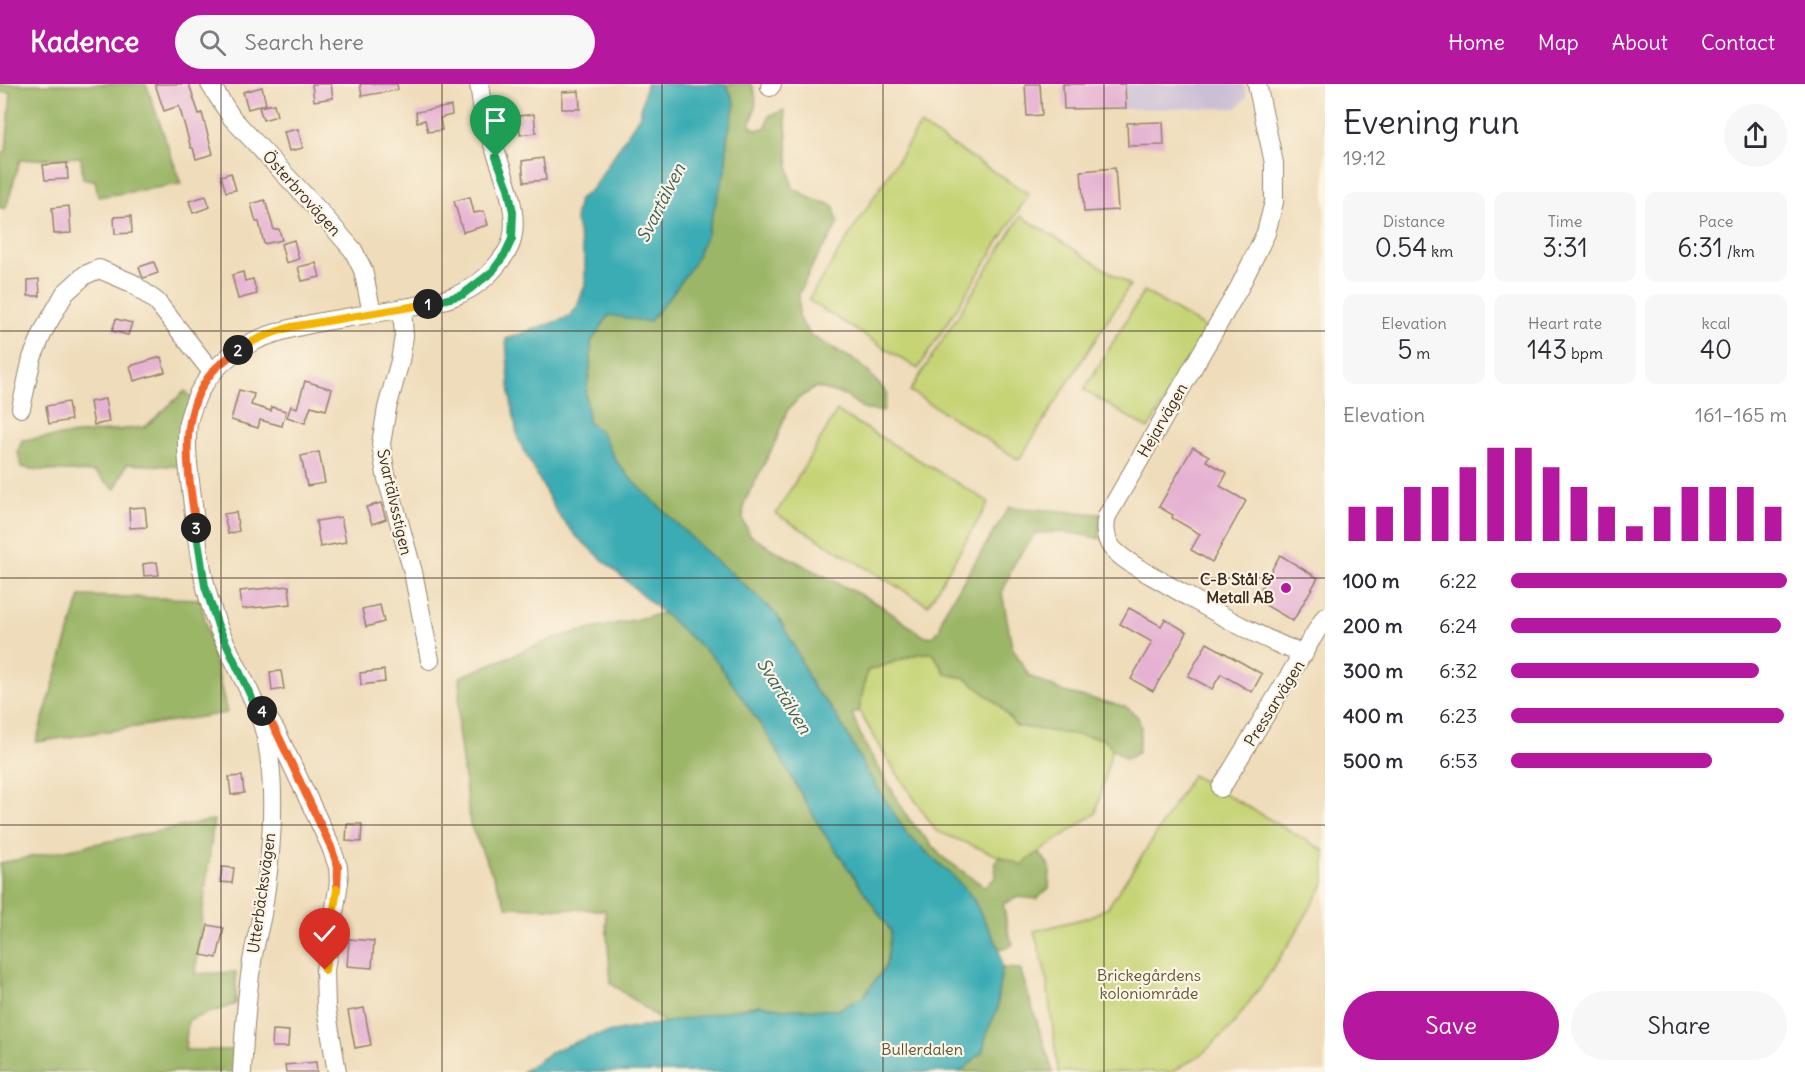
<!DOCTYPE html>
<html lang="en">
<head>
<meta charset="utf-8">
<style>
  body { margin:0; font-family:Delius,sans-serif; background:#f7f7f7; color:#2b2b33; height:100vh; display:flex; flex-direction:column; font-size:22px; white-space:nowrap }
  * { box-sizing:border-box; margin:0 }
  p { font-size:20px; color:#7c7c81 }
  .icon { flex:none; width:33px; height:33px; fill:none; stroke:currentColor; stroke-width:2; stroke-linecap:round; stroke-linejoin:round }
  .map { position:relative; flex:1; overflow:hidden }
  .panel { display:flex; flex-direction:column; background:#fff; width:480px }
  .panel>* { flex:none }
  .pin { position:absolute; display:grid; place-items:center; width:51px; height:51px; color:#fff; margin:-62px -26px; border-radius:50% 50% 50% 0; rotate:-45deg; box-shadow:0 0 6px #0007 }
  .pin .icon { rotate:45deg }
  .km { position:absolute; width:30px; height:30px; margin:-15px; border-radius:50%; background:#222; color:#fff; font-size:16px; line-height:30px; text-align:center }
  .round { display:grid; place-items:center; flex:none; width:63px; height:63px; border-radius:32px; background:#f7f7f7 }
  .summary { display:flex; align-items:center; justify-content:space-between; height:102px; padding:0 18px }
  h1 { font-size:33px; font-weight:600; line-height:45px }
  .stats { display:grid; grid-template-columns:repeat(3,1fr); gap:9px; height:102px; padding:6px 18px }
  .stats div { display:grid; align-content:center; border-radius:12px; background:#f7f7f7; text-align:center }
  .stats b { font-size:26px; font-weight:600 }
  .stats small { font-size:16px; font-weight:400 }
  .stats p { font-size:16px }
  .chart { height:168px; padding:12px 18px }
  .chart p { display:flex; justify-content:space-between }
  .chart svg { width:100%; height:108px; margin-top:6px; stroke:#b5179e; stroke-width:6 }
  .cta { display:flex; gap:12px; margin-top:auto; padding:12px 18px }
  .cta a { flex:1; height:69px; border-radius:36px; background:#b5179e; color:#fff; font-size:24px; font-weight:600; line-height:69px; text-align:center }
  .cta a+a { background:#f7f7f7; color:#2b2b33 }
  ul { padding:0 18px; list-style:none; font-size:20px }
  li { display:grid; grid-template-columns:96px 72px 1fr; align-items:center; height:45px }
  li i { height:15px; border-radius:8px; background:#b5179e }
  header { display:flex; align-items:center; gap:36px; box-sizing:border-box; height:84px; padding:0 30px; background:#b5179e; color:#fff }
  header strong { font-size:28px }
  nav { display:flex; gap:33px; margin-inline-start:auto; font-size:21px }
  .search { width:420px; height:54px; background:#f7f7f7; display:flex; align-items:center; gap:15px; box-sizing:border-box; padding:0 21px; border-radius:33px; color:#7c7c81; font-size:22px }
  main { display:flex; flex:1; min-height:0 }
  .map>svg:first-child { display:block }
  .industrial { fill:#cbbfd5 }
  .green { fill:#c6d476; stroke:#807f4a; stroke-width:1.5 }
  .forest { fill:#9cb667; stroke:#6c7042; stroke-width:1.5 }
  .water { fill:#3aacb4; stroke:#3a6b69; stroke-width:1.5 }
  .building { fill:#e6b2d3 }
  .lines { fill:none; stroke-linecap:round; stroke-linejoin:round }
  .minor-casing { stroke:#95836c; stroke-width:20 }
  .minor { stroke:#fff; stroke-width:18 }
  .split-1-casing { stroke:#fff; stroke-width:12 }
  .split-2-casing { stroke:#fff; stroke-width:12 }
  .split-3-casing { stroke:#fff; stroke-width:12 }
  .split-4-casing { stroke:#fff; stroke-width:12 }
  .split-5-casing { stroke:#fff; stroke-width:12 }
  .split-6-casing { stroke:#fff; stroke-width:12 }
  .split-1 { stroke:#22a559; stroke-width:8 }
  .split-2 { stroke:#f5b400; stroke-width:8 }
  .split-3 { stroke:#f0652b; stroke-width:8 }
  .split-4 { stroke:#22a559; stroke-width:8 }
  .split-5 { stroke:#f0652b; stroke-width:8 }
  .split-6 { stroke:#f5b400; stroke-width:8 }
  .grid { fill:none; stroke:#3b2a1e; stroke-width:1.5; stroke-opacity:0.55 }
  .poi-dot { fill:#b5179e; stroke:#fcf5e5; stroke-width:2 }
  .labels { text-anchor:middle; stroke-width:4.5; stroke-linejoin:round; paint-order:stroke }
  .street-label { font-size:16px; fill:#3b2a1e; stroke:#fcf5e5 }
  .poi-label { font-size:16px; font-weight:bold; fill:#3b2a1e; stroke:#fcf5e5; text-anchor:end }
  .park-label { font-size:16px; fill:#5e5434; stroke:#fcf5e5 }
  .water-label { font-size:18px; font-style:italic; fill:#3b5e5a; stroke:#fcf5e5 }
</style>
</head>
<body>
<header>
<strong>Kadence</strong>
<div class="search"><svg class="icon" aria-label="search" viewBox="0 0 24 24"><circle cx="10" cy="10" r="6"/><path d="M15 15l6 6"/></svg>Search here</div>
<nav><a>Home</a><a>Map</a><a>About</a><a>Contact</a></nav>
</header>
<main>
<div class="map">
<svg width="1325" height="988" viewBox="0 0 1325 988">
  <rect width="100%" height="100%" fill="#fcf5e5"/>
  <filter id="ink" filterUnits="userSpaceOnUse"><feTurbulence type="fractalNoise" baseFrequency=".0167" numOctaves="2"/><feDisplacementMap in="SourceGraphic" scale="12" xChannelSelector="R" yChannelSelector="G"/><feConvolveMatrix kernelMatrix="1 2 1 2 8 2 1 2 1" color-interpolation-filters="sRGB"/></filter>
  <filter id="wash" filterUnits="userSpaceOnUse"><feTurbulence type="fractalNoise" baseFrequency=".008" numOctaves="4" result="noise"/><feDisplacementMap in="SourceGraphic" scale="24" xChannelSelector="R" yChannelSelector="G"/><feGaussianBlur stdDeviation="1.35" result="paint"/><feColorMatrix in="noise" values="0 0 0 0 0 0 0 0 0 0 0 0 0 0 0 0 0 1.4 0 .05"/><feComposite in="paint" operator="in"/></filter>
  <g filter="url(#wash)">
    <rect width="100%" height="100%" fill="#efdcba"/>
    <!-- industrial -->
    <polygon class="industrial" points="1063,0 1244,0 1247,13 1237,24 1064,25"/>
    <!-- green -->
    <g class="green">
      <polygon points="920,41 1029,110 918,285 808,216"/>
      <polygon points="1021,132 1130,201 1019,376 910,307"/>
      <polygon points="1144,207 1209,246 1148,345 1084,306"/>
      <polygon points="837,327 989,418 928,521 776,430"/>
      <polygon points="920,569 933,569 946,590 966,594 1000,622 1016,642 1105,655 1112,664 1096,729 1021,781 936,747 888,676 859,627 867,587"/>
      <polygon points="1192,691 1325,767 1325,798 1294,852 1264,898 1231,943 1202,970 1172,988 1058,988 1046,890 1034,847 1090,833 1108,823 1155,752"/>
    </g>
    <!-- forest -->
    <g class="forest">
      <polygon points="0,0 146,0 181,100 98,113 95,96 83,95 81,73 20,76 6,124 0,124 0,69 6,68 11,8 0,8"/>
      <path d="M726,0h25c9,14 3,27 -1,42l7,4 9,-3 3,-11 15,-6c5,26 1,52 9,78l19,11 21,6 5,18 -7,13 -16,24 -16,34v25l12,17 49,27 27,30 -4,18 -17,-1 -22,-15 -28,-8 -17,11 -12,13 -12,32 -31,60 -1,17 7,15 22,14 106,55 44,31 10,2 8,-8 3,-15 66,-107 91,7v25c-22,-6 -42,-9 -65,-5l-20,28 -13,31 10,54 17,29 35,16 62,15 12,10 3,11 -3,25 -12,6 -14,-11 -7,-9 -89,-13 -16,-20 -34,-28 -20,-4 -13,-21h-13l-53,18 -8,40 -7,3 12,29 45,76 32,37 44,31 11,-10 -1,-15 5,-6 21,9 18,-13 11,15 -1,21 -12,11 -19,-2 -15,7 6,32 4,8 -6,4h-8l-27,-51 -19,-21 -46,-42 -14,-21 -28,-45 -19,-36 -17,-27 -15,-16 -21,-45 -16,-29 -42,-39 -25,-20 -79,-77 -15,-18 -15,-29 -13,-10 -2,-28 4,-26 1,-26 18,-27 117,-148 1,-29 8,-35z"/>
      <polygon points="185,307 194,315 187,383 127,380 115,405 94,388 38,386 21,383 18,368 22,356 145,343"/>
      <polygon points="80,512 200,515 227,629 36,658"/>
      <polygon points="664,529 716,576 769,653 820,743 891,847 886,882 863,913 838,926 785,925 760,921 665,939 611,899 605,826 507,823 470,740 458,645 460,593 557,553"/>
      <polygon points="214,736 195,890 236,888 236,920 188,936 185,966 235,966 232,988 0,988 0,779"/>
      <polygon points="1002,884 1020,885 1053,988 961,988 983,967 987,948 998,924 998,910"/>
    </g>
    <!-- water -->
    <polygon class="water" points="646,0 726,0 735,19 727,54 726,83 708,147 694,179 672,210 649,238 609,231 591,258 590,284 586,310 588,338 601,348 616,377 631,395 710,472 735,492 777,531 793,560 814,605 829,621 846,648 865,684 907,750 953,792 972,813 999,864 1002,884 998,910 998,924 987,948 983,967 961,988 522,988 553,967 591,952 760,921 785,925 838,926 863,913 886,882 891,847 820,743 769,653 716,576 577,453 557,429 518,355 510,311 506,255 569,233 577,223 585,201 585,177 575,135 579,115 593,104 640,31"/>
    <g id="blocks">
      <!-- building -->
      <g class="building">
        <polygon points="155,0 189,0 199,30 202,29 213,70 196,75 193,64 191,64 179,22 164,27"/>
        <polygon points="312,0 331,0 333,14 314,17"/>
        <polygon points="360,0 397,0 398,6 362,12"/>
        <polygon points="1025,0 1040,0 1042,31 1027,32"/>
        <polygon points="1063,0 1125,0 1126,24 1064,25"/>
        <polygon points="262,3 266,20 248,25 243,8"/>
        <polygon points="579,7 580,25 562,25 562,8"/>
        <polygon points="274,20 277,32 263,36 259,23"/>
        <polygon points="451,22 452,31 440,34 442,46 428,48 425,36 417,38 416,28"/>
        <polygon points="534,30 536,49 520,51 519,32"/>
        <polygon points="1163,38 1164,61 1128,62 1127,39"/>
        <polygon points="298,45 303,64 289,67 284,48"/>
        <polygon points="543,74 546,96 524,98 522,77"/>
        <polygon points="67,79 68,95 45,96 43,81"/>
        <polygon points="1115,84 1118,126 1084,128 1081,87"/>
        <polygon points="231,89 236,106 226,108 221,92"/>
        <polygon points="206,112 210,123 193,129 189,117"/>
        <polygon points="470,113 474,129 484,127 488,141 463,148 454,117"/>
        <polygon points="265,116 274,146 279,145 282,156 264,160 259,138 256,138 251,120"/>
        <polygon points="69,122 71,149 54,150 52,124"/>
        <polygon points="131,132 132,149 115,150 114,133"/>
        <polygon points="294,156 299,175 286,179 281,160"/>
        <polygon points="154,178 158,189 144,194 142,192 139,183"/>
        <polygon points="316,179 320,193 302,197 298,183"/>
        <polygon points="243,188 245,197 253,195 257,210 238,215 232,191"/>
        <polygon points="39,195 40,212 28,212 28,196"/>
        <polygon points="116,235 132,239 128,251 112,247"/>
        <polygon points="161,273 165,288 134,297 130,282"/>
        <polygon points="305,297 332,305 326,326 311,322 305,339 287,333 291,322 297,324"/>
        <polygon points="239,306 254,310 251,321 271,327 272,323 286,327 282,342 260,336 258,344 231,336"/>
        <polygon points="105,315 109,338 94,341 90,318"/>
        <polygon points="68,318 71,336 49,340 46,322"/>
        <polygon points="1193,363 1209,372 1206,377 1227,389 1220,402 1246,417 1212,478 1191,466 1200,450 1172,434 1173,431 1159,423"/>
        <polygon points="319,368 325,399 307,402 301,372"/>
        <polygon points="381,419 386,435 372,440 366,423"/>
        <polygon points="145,423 147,443 130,444 129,424"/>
        <polygon points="236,428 239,447 228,450 224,430"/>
        <polygon points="341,433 346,458 320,463 316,437"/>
        <polygon points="1280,471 1318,494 1293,537 1255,515"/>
        <polygon points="157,478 159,491 144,492 143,480"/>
        <polygon points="289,502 291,520 242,525 240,507"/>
        <polygon points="380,521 384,538 366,543 362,525"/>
        <polygon points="1129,524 1161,542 1165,535 1187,548 1153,607 1131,595 1152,558 1120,540"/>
        <polygon points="1207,559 1262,590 1252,608 1221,590 1212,605 1188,592"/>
        <polygon points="384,586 385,598 361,601 360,589"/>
        <polygon points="281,587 284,605 272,607 270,588"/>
        <polygon points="242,692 244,709 231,711 229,693"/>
        <polygon points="347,740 362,740 361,758 346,757"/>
        <polygon points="222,783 234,784 232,799 220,798"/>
        <polygon points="208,841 224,844 217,874 201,871"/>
        <polygon points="349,855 374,857 372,884 347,882"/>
        <polygon points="364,924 371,961 355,964 348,927"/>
        <polygon points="273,946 289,947 288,963 272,963"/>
        <polygon points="316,978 317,988 286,988 285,981"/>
      </g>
    </g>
  </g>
  <g filter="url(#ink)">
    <use href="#blocks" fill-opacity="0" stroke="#95836c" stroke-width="1.5"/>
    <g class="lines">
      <!-- minor casing -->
      <g class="minor-casing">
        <g id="minor">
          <polyline points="210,0 232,34 321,129 353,166 363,186 372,229"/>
          <path d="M1257,0l17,79v39l-8,31 -27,55 -132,228c-3,11 -2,25 7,34 15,15 36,24 54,35 44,25 88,52 136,69"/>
          <polyline points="770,3 772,0"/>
          <polyline points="402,224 404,252 400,277 387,324 381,360 386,391 413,488 430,576"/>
          <polyline points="21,324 32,274 44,246 65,209 85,191 99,185 132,199 157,218 212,288"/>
          <polyline points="266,631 277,649 331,763 338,783 339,798 325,886 326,924 337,988"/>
          <polyline points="1221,704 1325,533"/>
          <path d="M242,988c2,-37 4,-74 10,-110 2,-16 7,-32 10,-48 9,-54 15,-118 5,-172 -8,-40 -32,-76 -48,-113 -17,-41 -22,-88 -27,-132 -3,-24 -7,-49 -4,-74 2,-9 6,-20 10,-29 28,-51 74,-63 128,-73 24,-4 48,-8 73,-12 41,-7 75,-12 101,-48 5,-6 11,-15 12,-22 9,-34 -18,-85 -27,-119 -3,-11 -4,-24 -6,-36"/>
        </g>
      </g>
      <!-- minor -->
      <use href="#minor" class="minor"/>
    </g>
  </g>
  <g class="lines" filter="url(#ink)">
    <!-- split-1 casing -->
    <g class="split-1-casing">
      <polyline id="split-1" points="428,220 462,211 492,188 505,170 512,155 513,128 508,104 496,73"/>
    </g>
    <!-- split-2 casing -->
    <g class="split-2-casing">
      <path id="split-2" d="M238,266c16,-11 34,-17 53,-23l137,-23"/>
    </g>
    <!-- split-3 casing -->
    <g class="split-3-casing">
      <path id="split-3" d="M196,444c-7,-53 -21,-112 17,-157 7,-8 17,-14 25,-21"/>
    </g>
    <!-- split-4 casing -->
    <g class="split-4-casing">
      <polyline id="split-4" points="196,444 205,502 218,542 254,619 262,627"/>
    </g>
    <!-- split-5 casing -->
    <g class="split-5-casing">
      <polyline id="split-5" points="262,627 268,633 277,649 331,763 338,783 337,805"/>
    </g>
    <!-- split-6 casing -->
    <g class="split-6-casing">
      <polyline id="split-6" points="325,886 337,805"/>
    </g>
    <!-- split-1 -->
    <use href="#split-1" class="split-1"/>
    <!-- split-2 -->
    <use href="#split-2" class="split-2"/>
    <!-- split-3 -->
    <use href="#split-3" class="split-3"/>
    <!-- split-4 -->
    <use href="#split-4" class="split-4"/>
    <!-- split-5 -->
    <use href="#split-5" class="split-5"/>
    <!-- split-6 -->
    <use href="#split-6" class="split-6"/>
  </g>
  <!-- grid -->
  <path class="grid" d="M221,0v988M442,0v988M662,0v988M883,0v988M1104,0v988M0,247h1325M0,494h1325M0,741h1325"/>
  <!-- markers -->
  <circle class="poi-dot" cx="1286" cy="504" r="6"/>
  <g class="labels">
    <!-- street labels -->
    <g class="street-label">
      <text transform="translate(302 109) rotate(48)" y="6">Österbrovägen</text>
      <text transform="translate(1162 336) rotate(-60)" y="6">Hejarvägen</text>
      <text transform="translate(395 418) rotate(77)" y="6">Svartälvsstigen</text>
      <text transform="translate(1274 619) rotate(-58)" y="6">Pressarvägen</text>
      <text transform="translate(261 809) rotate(-82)" y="6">Utterbäcksvägen</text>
    </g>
    <!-- poi labels -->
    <g class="poi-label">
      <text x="1274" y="501">C-B Stål &amp;<tspan x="1274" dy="18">Metall AB</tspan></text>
    </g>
    <!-- park labels -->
    <g class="park-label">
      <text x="1149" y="897">Brickegårdens<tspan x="1149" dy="18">koloniområde</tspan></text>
      <text x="922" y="971">Bullerdalen</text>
    </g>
    <!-- water labels -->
    <g class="water-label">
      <text transform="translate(661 119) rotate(-63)" y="6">Svartälven</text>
      <text transform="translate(784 612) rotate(58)" y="6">Svartälven</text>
    </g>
  </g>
</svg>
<div class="pin" style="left:496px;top:73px;background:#1e9e55"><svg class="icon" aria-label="arrive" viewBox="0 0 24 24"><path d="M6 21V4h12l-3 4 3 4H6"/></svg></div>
<div class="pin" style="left:325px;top:886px;background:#d93025"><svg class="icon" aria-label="check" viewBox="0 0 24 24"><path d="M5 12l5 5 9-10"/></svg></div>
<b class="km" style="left:428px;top:220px">1</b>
<b class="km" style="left:238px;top:266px">2</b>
<b class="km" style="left:196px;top:444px">3</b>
<b class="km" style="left:262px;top:627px">4</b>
</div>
<section class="panel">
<div class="summary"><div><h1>Evening run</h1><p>19:12</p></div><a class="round"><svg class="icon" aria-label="share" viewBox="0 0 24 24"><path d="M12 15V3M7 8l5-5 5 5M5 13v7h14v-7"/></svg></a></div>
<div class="stats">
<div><p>Distance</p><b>0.54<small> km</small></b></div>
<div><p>Time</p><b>3:31</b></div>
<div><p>Pace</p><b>6:31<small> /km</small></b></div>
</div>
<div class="stats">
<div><p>Elevation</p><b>5<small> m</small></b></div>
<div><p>Heart rate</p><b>143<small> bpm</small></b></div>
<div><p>kcal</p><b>40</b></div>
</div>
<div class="chart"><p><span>Elevation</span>161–165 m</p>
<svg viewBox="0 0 160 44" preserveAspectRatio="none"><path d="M5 44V30M15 44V30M25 44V22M35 44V22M45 44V14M55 44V6M65 44V6M75 44V14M85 44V22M95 44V30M105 44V38M115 44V30M125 44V22M135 44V22M145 44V22M155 44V30"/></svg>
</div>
<ul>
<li><b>100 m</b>6:22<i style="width:100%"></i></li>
<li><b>200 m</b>6:24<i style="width:98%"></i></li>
<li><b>300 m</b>6:32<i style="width:90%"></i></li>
<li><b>400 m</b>6:23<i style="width:99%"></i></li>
<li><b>500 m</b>6:53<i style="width:73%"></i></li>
</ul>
<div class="cta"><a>Save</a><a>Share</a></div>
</section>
</main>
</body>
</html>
